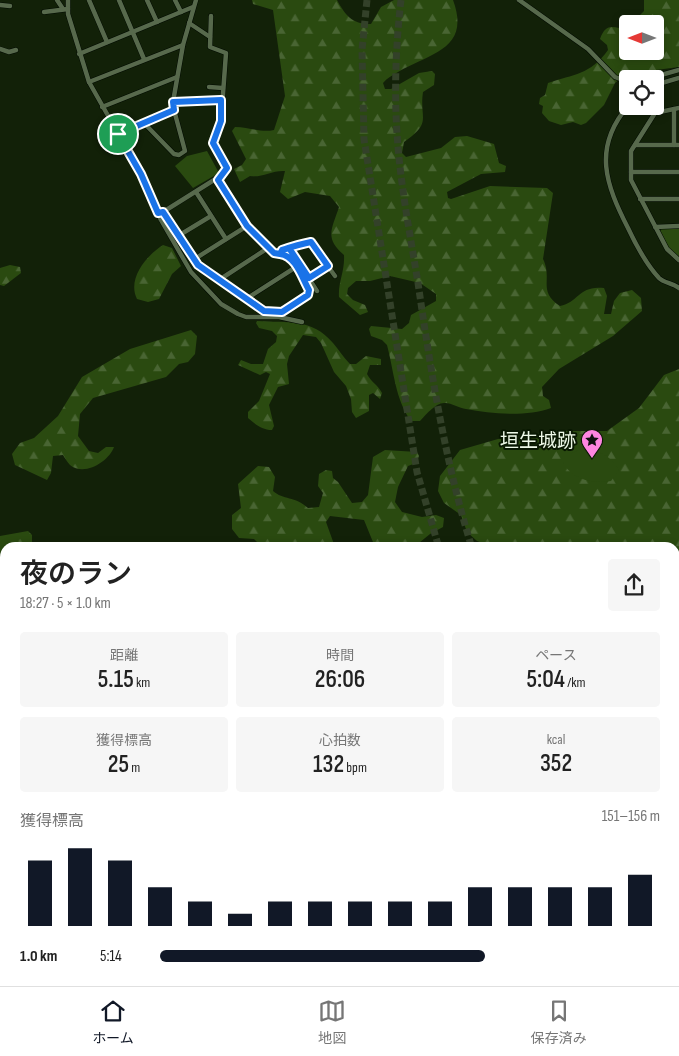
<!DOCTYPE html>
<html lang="ja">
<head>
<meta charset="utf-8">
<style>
  body { margin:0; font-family:"Sofia Sans Condensed","Noto Sans JP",sans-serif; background:#f6f6f6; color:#222; height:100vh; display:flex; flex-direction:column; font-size:19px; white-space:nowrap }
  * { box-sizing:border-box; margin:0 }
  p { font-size:16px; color:#767676 }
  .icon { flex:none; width:28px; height:28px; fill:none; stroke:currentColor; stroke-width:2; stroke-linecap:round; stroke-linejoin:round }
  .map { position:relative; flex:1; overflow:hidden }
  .side { position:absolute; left:0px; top:542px; width:680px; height:444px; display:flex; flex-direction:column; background:#fff; border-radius:15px 15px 0 0; box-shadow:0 2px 8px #0003 }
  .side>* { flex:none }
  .needle { width:32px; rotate:270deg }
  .buttons { position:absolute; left:619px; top:15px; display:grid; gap:10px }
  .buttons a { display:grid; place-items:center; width:45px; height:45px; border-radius:5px; background:#fff; box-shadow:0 2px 8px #0003; font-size:25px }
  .pin { position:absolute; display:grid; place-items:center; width:42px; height:42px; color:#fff; margin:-21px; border:2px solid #fff; border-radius:50%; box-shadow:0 1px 5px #0007 }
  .round { display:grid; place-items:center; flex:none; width:52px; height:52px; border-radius:5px; background:#f6f6f6 }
  .summary { display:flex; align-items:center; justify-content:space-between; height:85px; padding:0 20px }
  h1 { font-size:28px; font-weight:600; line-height:38px }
  .metrics { display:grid; grid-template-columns:repeat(3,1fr); gap:8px; height:85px; padding:5px 20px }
  .metrics div { display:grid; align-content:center; border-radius:5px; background:#f6f6f6; text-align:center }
  .metrics b { font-size:25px; font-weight:600 }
  .metrics small { font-size:14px; font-weight:400 }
  .metrics p { font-size:14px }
  .chart { height:140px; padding:10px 20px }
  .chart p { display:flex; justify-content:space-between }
  .chart svg { width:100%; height:90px; margin-top:5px; stroke:#111827; stroke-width:6 }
  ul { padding:0 20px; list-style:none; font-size:16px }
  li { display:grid; grid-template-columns:80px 60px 1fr; align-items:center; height:38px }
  li i { height:12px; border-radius:6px; background:#111827 }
  .menu { display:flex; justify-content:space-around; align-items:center; height:70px; border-top:1px solid #e0e0e0; background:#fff; font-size:14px; color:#767676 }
  .menu a { display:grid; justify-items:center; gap:2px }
  .menu .on { color:#111827 }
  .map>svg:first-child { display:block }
  .forest { fill:url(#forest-firs) }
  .green { fill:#2a4a10 }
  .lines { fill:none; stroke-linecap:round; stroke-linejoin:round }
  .primary-tunnel { stroke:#334129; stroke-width:7; stroke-dasharray:7 3.5; stroke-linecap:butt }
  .minor-casing { stroke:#010a00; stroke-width:5.5 }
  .tertiary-casing { stroke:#010a00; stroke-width:7 }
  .primary-casing { stroke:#010a00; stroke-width:8 }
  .minor { stroke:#57694c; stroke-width:4.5 }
  .tertiary { stroke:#57694c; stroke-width:5.5 }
  .primary { stroke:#749d59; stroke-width:7 }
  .route-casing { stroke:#fff; stroke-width:10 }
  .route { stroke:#1a73e8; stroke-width:6 }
  .labels { text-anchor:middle; stroke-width:4; stroke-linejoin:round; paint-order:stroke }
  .poi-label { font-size:19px; fill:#edf8e7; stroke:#091802; text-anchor:end }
</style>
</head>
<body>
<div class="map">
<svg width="679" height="986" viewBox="0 0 679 986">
  <defs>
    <pattern id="forest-firs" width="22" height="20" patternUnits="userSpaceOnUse" patternTransform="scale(1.25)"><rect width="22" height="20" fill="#2a4a10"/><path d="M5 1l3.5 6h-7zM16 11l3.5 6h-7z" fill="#496533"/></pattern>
  </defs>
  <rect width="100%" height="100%" fill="#122108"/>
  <!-- forest -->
  <g class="forest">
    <path d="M252,0h85c8,15 16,25 34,24l10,-17 13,-7h59c18,49 -22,53 -55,72 -5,3 -11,6 -15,11l2,6h6l28,-16 13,-2 3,3 -1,11 -11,7c-4,27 10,30 -19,50l-2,11 4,4 35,-9 14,-11 12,-1 27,8 5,19 7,3 -1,6 -24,2 -34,18 1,6 3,1 39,-13 57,2 6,5 -10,66c10,20 -6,32 17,47 19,-4 19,-21 44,-18l3,8 -3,18h7l3,-13 6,-8 12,-3 9,8 1,13 -29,25 -54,33 -17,18 1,9 6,4 2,8c-25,9 -59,6 -85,1 -7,-1 -16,-7 -22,-6 -9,0 -19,13 -24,18h-9c-16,-22 -17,-50 -24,-76l-5,-5 -11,-4 -2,-7 2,-3 31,3 7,-6 2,-8 25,-14v-7l-16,-11 -30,-7 -20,5h-14l-8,7 -1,6 6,6 12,5 3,7 -8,3 -21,-18c-1,-15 6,-26 5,-42 -20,-17 -12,-26 -5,-48l-9,-11 -25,-4 -17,7 -8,-7 5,-21c-13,-1 -23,7 -35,5l-10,6 -6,-13 8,-4 4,-6 -14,-28 3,-4c14,0 26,6 39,3l11,-34 -12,-86 -20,-6z"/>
    <path d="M644,0h35v67l-31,4 -19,7h-8l-6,5 -11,22 -18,18 -5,2 -8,-3 -12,3 -12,-4 -7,-8 1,-7 -4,-2 1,-6 5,-3 3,-12c26,-9 42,-8 60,-33l-1,-5 -7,-6c6,-17 14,-12 27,-9l1,21h27v-27h-24l13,-13z"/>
    <path d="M163,245l9,3 9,18 -9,8 -13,25 -11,3 -11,-3c-10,-20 9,-43 26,-54z"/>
    <polygon points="10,265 20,267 21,273 4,286 0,285 0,268"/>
    <path d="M257,321c30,2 55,-3 76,22 6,7 10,14 17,21h6l10,-8 15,3v6h-11l-3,9c4,8 11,11 15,19l-2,6 -7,-6 -4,2v16l-13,7 -4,-6 -1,-13 -5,-13 -12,-14 -13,-29 -5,-6 -13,-2 -14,21 -2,8 2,20 -11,3 -9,18 5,21 -2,4c-10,0 -17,-6 -24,-12v-6l11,-11 11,-27 -4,-2 -6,3 -22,-10 3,-5 10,4h12l5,-15 8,-7 1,-6 -5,-5 -13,-3 -3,-5z"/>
    <path d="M191,330l6,6 -2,18 -7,8 -9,2 -13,13 -73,21 -13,16 -2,22 11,15 9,2 8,-6h8c-5,14 -29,30 -44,18 -3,-3 -5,-7 -7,-10l-10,1 -2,17 -4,7 -32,-15 -3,-11 8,-11 14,-5 24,-22 24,-39 48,-28z"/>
    <polygon points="679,369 679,576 675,578 675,548 493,547 477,541 467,532 461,515 444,503 438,491 440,476 460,450 498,439 560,431 607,431 639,408 664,375"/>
    <path d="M385,450l32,2 2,4 -3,7 -8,3 -10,21 -3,15 7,10 20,5 14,-2 8,3 -1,9 -13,7 -16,13h-39l-11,-27 -34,-4 -4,6 9,25h-73l-8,-8 -15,-1 -7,-9v-14l9,-7 -3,-24 20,-18 11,1 6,10 -2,14c10,9 22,5 35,17l11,-1 4,-14 -5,-7 1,-12 7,-4 6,1 1,7 5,4 14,21 10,-1 6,-7 5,-38z"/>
    <polygon points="28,531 32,535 32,547 5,548 5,585 2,591 5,610 5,803 0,810 0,536"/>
    <polygon points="0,833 5,838 5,926 3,910 0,904"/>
  </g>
  <!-- green -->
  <g class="green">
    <polygon points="207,151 219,173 193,188 175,166 187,156"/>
    <polygon points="662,228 679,228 679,259 669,249 660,231"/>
    <path d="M581,449c17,0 29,6 38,21l-8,11c-18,3 -38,-1 -48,-18l9,-10z"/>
  </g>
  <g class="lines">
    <!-- primary-tunnel -->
    <g class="primary-tunnel">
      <polyline points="367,0 362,50 364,139 417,472 439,548"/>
      <path d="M401,0c-5,43 -7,89 -4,133 3,50 13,101 21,150 13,89 27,179 54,265"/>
    </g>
    <!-- minor casing -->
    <g class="minor-casing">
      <g id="minor">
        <polyline points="57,0 63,9"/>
        <polyline points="68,0 68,14 89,82 141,174 161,220 191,272 221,304 238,314 246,317 279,317 302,322"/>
        <polyline points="89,0 107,42"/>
        <polyline points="119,0 144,59"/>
        <polyline points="147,0 157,22"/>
        <polyline points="175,0 181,12"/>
        <polyline points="519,0 588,49 615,77 628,82"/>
        <polyline points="0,5 10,6"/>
        <polyline points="44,12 68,9"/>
        <polyline points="211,16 210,47 226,53 221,121 213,143 227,168 218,180"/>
        <polyline points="189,23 210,37"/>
        <polyline points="0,49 9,52 16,50"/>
        <polyline points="79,54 193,7"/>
        <polyline points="647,79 679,70"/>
        <polyline points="89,82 183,45"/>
        <polyline points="655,85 679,78"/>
        <polyline points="209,87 223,88"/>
        <polyline points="173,102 221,100"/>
        <path d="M628,106c-36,42 -22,79 0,122 8,17 18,36 31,50 5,5 14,5 20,10"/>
        <polyline points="102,107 177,77"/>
        <polyline points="679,108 655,113 631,151 631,180 667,249 679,260"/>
        <polyline points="144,123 174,154 179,155 185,151 174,110"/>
        <polyline points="118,134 174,110 173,102 183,45 196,0"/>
        <polyline points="635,145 679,145"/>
        <polyline points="674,145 674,109"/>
        <polyline points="631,172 679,172"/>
        <polygon points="214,180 220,181 247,226 271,251 289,257 309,290 309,295 283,312 264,311 198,265 163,212"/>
        <polyline points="196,192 226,239"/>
        <polyline points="640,199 679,199"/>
        <polyline points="655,227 679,226"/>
        <polyline points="178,236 211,216"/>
        <polyline points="289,248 317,291"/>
        <polyline points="280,254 282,251 311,243 335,276"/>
        <polyline points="193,260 247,226"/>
        <polyline points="309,278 328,266"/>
        <polyline points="219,280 268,248"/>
        <polyline points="246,299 296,267"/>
        <polyline points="675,668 679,671"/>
        <polyline points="675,685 679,680"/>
        <polyline points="675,792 679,791"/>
        <polyline points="675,846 679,845"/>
        <polyline points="675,909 679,909"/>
        <polyline points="0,946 5,947"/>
        <polyline points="675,957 679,957"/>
        <polyline points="73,986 73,981"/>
        <polyline points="266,986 266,981"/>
        <polyline points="326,986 326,981"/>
      </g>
    </g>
    <!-- tertiary casing -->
    <g class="tertiary-casing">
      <polyline id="tertiary" points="146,986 146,981"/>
    </g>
    <!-- primary casing -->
    <g class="primary-casing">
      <g id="primary">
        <polyline points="675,745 679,745"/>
        <polyline points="675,752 679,752"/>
        <polyline points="675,858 679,858"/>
        <polyline points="0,937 5,938"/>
      </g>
    </g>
    <!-- minor -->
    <use href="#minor" class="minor"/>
    <!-- tertiary -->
    <use href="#tertiary" class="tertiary"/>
    <!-- primary -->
    <use href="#primary" class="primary"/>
  </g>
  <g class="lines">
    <!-- route casing -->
    <g class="route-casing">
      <path id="route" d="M118,134l23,40 17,39 5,-1 35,53 66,46 18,1 26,-17 1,-5c-7,-12 -13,-34 -29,-36l2,-4c9,-3 19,-6 29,-8l17,24 -19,12 -20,-30 -7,2 -2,4 -6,-1 -27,-27 -29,-46 9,-12 -14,-25 8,-22v-21l-48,2 1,8 -56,24"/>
    </g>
    <!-- route -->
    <use href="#route" class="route"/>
  </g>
  <!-- icons -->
  <defs>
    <g id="sight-pin" transform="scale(1.125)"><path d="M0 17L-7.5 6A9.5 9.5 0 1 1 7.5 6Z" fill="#fe86e1" stroke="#091802"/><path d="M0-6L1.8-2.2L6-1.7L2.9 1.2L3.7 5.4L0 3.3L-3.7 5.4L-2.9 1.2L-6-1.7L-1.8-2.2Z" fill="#111"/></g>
  </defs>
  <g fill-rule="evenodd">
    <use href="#sight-pin" x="592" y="440"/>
  </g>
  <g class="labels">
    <!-- poi labels -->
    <g class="poi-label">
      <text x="576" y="447">垣生城跡</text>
    </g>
  </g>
</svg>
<div class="buttons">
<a><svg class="needle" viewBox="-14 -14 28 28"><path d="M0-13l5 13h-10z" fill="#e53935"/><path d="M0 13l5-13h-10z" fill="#767676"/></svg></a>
<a><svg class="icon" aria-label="locate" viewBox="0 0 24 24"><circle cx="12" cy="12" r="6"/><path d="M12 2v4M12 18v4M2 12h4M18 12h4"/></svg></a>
</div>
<div class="pin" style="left:118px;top:134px;background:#1e9e55"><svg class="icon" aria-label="arrive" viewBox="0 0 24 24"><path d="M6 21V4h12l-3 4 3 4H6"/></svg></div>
<section class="side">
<div class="summary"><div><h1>夜のラン</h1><p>18:27 · 5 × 1.0 km</p></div><a class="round"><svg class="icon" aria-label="share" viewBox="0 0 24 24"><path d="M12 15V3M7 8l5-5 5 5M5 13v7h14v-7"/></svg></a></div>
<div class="metrics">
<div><p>距離</p><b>5.15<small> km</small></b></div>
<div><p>時間</p><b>26:06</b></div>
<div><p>ペース</p><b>5:04<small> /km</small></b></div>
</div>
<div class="metrics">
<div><p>獲得標高</p><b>25<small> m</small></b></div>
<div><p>心拍数</p><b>132<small> bpm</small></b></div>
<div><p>kcal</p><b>352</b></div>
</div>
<div class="chart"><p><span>獲得標高</span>151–156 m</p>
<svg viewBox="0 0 160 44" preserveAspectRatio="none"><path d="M5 44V12M15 44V6M25 44V12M35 44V25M45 44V32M55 44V38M65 44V32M75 44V32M85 44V32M95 44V32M105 44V32M115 44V25M125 44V25M135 44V25M145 44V25M155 44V19"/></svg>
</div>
<ul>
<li><b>1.0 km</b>5:14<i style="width:65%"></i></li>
</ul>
</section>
</div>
<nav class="menu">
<a class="on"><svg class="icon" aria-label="home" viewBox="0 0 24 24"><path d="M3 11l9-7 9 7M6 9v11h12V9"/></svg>ホーム</a>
<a><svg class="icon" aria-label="map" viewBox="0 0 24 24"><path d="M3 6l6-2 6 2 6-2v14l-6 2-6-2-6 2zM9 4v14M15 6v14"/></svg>地図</a>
<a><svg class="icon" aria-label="saved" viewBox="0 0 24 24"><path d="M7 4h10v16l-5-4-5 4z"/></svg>保存済み</a>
</nav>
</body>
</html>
